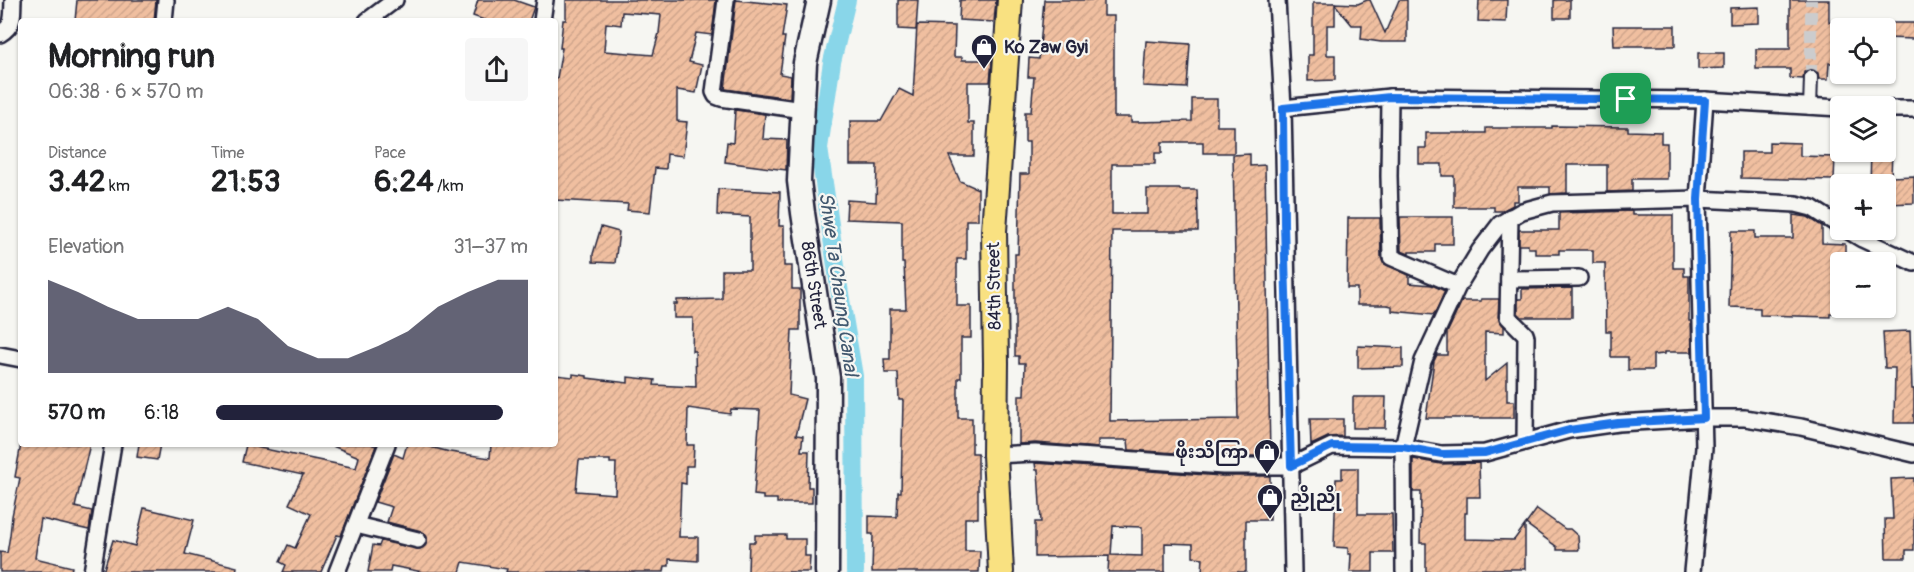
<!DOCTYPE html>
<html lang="en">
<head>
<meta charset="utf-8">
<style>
  body { margin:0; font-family:Pangolin,"Noto Sans Myanmar",sans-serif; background:#f6f6f6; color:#202124; height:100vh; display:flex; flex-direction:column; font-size:22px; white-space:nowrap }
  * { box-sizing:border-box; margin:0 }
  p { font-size:20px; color:#757577 }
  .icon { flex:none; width:33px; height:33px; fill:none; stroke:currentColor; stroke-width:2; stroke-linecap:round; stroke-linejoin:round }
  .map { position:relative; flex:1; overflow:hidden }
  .sheet { position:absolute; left:18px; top:18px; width:540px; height:429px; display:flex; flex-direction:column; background:#fff; border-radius:6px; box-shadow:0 2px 4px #0004 }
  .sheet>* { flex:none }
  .buttons { position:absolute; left:1830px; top:18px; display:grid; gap:12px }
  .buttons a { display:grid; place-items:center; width:66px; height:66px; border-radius:6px; background:#fff; box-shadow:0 2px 4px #0004; font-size:30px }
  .pin { position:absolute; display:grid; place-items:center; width:51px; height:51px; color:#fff; margin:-26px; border-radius:12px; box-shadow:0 3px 9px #0006 }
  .round { display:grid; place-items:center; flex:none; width:63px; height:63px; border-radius:6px; background:#f6f6f6 }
  .headline { display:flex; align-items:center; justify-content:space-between; height:102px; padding:0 30px }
  h1 { font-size:33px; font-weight:800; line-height:45px }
  .stats { display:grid; grid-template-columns:repeat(3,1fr); gap:9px; height:102px; padding:6px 30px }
  .stats div { display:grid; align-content:center }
  .stats b { font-size:30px; font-weight:800 }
  .stats small { font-size:16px; font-weight:400 }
  .stats p { font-size:16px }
  .chart { height:168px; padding:12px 30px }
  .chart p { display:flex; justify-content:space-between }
  .chart svg { width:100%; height:108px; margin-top:6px; fill:#22223b; opacity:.7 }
  ul { padding:0 30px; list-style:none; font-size:20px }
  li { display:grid; grid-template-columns:96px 72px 1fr; align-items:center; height:45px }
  li i { height:15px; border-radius:8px; background:#22223b }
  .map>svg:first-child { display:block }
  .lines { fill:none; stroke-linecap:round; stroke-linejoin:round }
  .canal { stroke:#89d6e9; stroke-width:18 }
  .building { fill:url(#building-hatch); stroke:#22223b; stroke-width:1.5; fill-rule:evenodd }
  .pedestrian-tunnel { stroke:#cccccd; stroke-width:12; stroke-dasharray:12 6; stroke-linecap:butt }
  .pedestrian-casing { stroke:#22223b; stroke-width:16 }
  .minor-casing { stroke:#22223b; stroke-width:20 }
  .secondary-casing { stroke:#22223b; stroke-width:27 }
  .primary-casing { stroke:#22223b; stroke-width:28 }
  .pedestrian { stroke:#f6f6f2; stroke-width:12 }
  .minor { stroke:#f6f6f2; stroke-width:15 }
  .secondary { stroke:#f6f6f2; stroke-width:22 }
  .primary { stroke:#f9e181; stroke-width:24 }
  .route-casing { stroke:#fff; stroke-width:12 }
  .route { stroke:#1a73e8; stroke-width:8 }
  .labels { text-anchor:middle; stroke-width:4.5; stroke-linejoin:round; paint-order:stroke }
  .poi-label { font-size:18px; font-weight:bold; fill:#22223b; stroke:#f6f6f2; text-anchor:start }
  .street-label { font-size:18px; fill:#22223b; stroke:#f6f6f2 }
  .water-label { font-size:20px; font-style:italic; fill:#41586f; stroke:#f6f6f2 }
</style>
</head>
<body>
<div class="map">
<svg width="1914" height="572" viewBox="0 0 1914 572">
  <defs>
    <pattern id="building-hatch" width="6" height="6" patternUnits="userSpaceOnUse" patternTransform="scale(1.5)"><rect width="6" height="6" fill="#f0bfa0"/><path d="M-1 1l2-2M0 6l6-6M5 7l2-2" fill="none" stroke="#cea48b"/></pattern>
  </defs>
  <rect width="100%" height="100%" fill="#f6f6f2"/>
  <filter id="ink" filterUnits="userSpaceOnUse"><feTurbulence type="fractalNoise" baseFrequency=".0167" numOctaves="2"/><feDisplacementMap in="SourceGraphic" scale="12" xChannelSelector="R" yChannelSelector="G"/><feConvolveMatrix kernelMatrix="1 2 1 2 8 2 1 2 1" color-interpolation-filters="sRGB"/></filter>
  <g filter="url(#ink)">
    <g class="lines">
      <!-- canal -->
      <polyline class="canal" points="847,0 832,62 819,148 840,294 854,376 855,572"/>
    </g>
    <!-- building -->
    <g class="building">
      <polygon points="77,0 156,0 154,21 75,21"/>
      <polygon points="478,0 514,0 534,7 529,21 487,21 473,16"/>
      <path d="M566,0h150l-4,35 -16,-2 -7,29 13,3 -6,28 -19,-3v31l10,1 -4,34 -16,-2 -1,15 -11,-1 -5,44 -23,-2 1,-6 -73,-4v-122h2l5,-30h-2l3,-28h3zM622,12l39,3 -2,18 -6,22 -49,-4 2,-28 15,2z"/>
      <polygon points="736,0 787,5 782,37 785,37 780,74 791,76 790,98 725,89"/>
      <polygon points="898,0 918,0 916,30 898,29"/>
      <polygon points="960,0 996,0 994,22 959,20"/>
      <polygon points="1044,0 1104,0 1104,16 1114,16 1114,117 1131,117 1131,122 1192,121 1192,99 1217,99 1217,126 1234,126 1234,153 1203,153 1203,142 1162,142 1162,153 1155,153 1155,164 1112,164 1112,214 1147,214 1147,189 1180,189 1180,190 1197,190 1198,218 1198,231 1112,231 1110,421 1238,419 1233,155 1250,154 1250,166 1265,165 1270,456 1223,456 1129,450 1128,440 1098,440 1098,448 1036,443 1019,444 1019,395 1024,395 1025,363 1019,363 1019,356 1015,356 1015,254 1018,254 1020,174 1029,174 1029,142 1025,142 1025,112 1031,112 1034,77 1028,77 1029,58 1039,59"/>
      <polygon points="1367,0 1370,0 1385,33 1399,0 1407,0 1407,42 1381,42 1361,39 1362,25 1352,25 1334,3 1358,4"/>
      <polygon points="1479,0 1507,0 1506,22 1478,21"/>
      <rect x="1554" y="0" width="16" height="18"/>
      <polygon points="1790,0 1829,0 1829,22 1840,22 1840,63 1829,63 1828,79 1819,79 1818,73 1812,69 1804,72 1803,79 1790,78 1790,69 1756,69 1756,49 1790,49"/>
      <polygon points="1313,3 1335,3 1335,25 1327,25 1327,55 1335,55 1335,80 1308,81 1308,55 1313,55"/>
      <polygon points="1759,7 1759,23 1730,24 1730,8"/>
      <polygon points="1886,23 1914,23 1914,39 1886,38"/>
      <polygon points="917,25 955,26 954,57 962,57 962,60 992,60 990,82 968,82 968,123 974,123 974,156 949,156 960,181 978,189 978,220 966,220 966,259 957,259 957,306 971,306 971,338 961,338 961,378 958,378 958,418 972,418 972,453 978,453 978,518 965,518 965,551 980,551 979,572 872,572 873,534 869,534 869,516 897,517 898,492 901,492 903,400 899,400 898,373 885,373 884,359 890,359 890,309 906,309 904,263 902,263 902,221 846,219 847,200 876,202 877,165 850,165 850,121 881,121 899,89 913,96"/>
      <polygon points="1613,26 1675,26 1675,46 1614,46"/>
      <polygon points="1146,41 1190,44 1187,88 1143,86"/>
      <polygon points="1698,53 1724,53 1724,68 1698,69"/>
      <polygon points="735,110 765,114 763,139 787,140 786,170 725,162 727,142 733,143"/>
      <polygon points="1552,126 1628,127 1628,131 1661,132 1661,143 1667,143 1667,179 1632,179 1632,191 1607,192 1607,165 1567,165 1567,193 1550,194 1550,187 1518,187 1518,201 1513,201 1513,205 1502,211 1494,211 1494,207 1454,207 1454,176 1442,176 1442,164 1419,164 1419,148 1426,148 1426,133 1486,133 1486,128 1552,128"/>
      <polygon points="1769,142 1800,143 1800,156 1835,157 1834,180 1741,178 1741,152 1769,152"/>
      <polygon points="1871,152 1892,152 1891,177 1914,176 1914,203 1886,204 1886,184 1870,184"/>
      <path d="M718,189l62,3 -1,34h5v40h8v23h8v41h-8l-3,65 16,4 -9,36 7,1 -2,15h8l-1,36h4v16h-35v-4h-14v-3l-9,-1 6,-85 -29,-1 -1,5 -42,-6 -1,37h7l-1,21h-7v18l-5,-1 -2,54h19v24l-29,-2v7h-4l-1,6h-158l1,-3 -44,-7 -3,10h-37l-32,-6 -1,6h-22l5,-27 6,1 2,-5 39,8 7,-6v-6l-6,-6 -34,-9 5,-15 -17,-5 19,-48 9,4 4,-14h12l31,8 40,6 1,-14h64l1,-69 17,2v-3l14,2v2l41,5v-6l27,3 -1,5 42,2 -1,-36h-3l1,-33h-19v-14h3v-4l45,-1v-29h28v-53l-33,-2zM579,460h31v3h6l-1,31 -39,-3z"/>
      <polygon points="1632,211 1632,215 1673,215 1673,268 1684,268 1684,276 1689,276 1689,321 1691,321 1692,352 1664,352 1664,354 1653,355 1653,370 1628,370 1628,357 1611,357 1611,331 1606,331 1605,263 1593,263 1593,250 1559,250 1559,254 1535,254 1535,248 1528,248 1528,245 1519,245 1519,230 1559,230 1559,213"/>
      <polygon points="1793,215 1808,217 1822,226 1822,243 1845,244 1845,262 1840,262 1840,313 1830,313 1830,317 1760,315 1760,308 1729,307 1731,231 1755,231 1755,238 1793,238"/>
      <polygon points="1400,217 1453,217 1453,244 1435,244 1435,252 1409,252 1409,254 1401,251"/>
      <polygon points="1348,218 1380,218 1381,257 1383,263 1409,275 1409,283 1432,285 1445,291 1434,315 1392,311 1392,306 1387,305 1357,305 1357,288 1347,288"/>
      <polygon points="601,227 619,232 615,263 593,262 593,254"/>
      <polygon points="1572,288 1572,317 1522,317 1518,313 1518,299 1522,299 1522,289"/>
      <polygon points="1481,299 1499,299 1498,317 1504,326 1504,333 1485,332 1485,381 1507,363 1507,401 1514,401 1514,418 1426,418 1434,361 1437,355 1447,355 1447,333 1462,301 1481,301"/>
      <polygon points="1910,331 1912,389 1914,389 1914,423 1894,423 1895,368 1885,368 1883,332"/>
      <polygon points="1358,346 1403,348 1403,367 1358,368"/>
      <polygon points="1353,397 1386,397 1385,428 1353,428"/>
      <polygon points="1310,419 1343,419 1343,436 1328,437 1311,445"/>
      <polygon points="21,444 90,444 75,507 92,511 89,530 41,519 35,558 72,567 71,572 0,572 0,552 7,553 10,535 12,516 20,478 15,477"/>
      <polygon points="139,444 160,444 157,460 137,457"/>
      <polygon points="328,444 371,444 376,446 341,536 337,535 321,572 283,572 286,565 280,562 288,545 295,548 311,514 289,504 303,475 242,462 246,445 356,468 359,457"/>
      <polygon points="1413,459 1441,464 1479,463 1480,497 1467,497 1467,513 1465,513 1465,539 1514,540 1525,525 1525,569 1468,569 1468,572 1426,572 1426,543 1420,543 1421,492 1413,492"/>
      <path d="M1035,463l187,13h48v44h-24v52h-44l1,-14 -10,-1v-13l-28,-1v29h-57l1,-16 -74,1v-35h6l-3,-52h-2zM1113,526l29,1v29l-31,-1z"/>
      <polygon points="1342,468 1358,468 1358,514 1392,514 1393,553 1373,553 1373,572 1350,572 1351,554 1348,554 1348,548 1334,547 1336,479 1342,479"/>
      <polygon points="1914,478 1914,550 1906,550 1906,558 1886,558 1885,519 1893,519 1891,479"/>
      <polygon points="144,508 194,520 185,554 237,567 236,572 103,572 113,540 135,546"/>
      <polygon points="1537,509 1565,529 1570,529 1578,536 1579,550 1557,550 1557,547 1526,524"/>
      <polygon points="755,535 786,535 786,539 805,539 805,556 810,556 809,572 748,572 749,542 755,542"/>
    </g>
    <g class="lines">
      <!-- pedestrian-tunnel -->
      <polyline class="pedestrian-tunnel" points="1811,77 1811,0"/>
      <!-- pedestrian casing -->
      <g class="pedestrian-casing">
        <polyline id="pedestrian" points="1810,108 1811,77"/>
      </g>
      <!-- minor casing -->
      <g class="minor-casing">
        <g id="minor">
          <polyline points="726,0 714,92 716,96 721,98 802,110"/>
          <polyline points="1277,0 1283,108 1293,572"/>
          <polyline points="164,21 166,0"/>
          <polyline points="367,21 395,0"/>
          <polyline points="542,21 545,0"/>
          <path d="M0,34c15,-9 12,-18 13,-34"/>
          <polyline points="1390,97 1389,176 1391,257 1458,286"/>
          <polyline points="1283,108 1390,97 1705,100 1840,108"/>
          <polyline points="1886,109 1914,109"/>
          <polyline points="1510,217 1508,317 1525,334 1526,337 1525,441"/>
          <polyline points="1847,230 1862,239 1914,263"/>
          <polyline points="1509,279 1579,278"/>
          <polyline points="0,355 21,359"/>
          <polyline points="995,455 1035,453 1223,466 1291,466 1332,446 1403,447 1441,454 1485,453 1569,430 1618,423 1704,418 1745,418 1801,427 1914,454"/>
          <polyline points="356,525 418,540"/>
          <polyline points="92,572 113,444"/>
          <polyline points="337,572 387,444"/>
          <polyline points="1404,572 1403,447 1423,361 1458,286 1480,250 1500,224 1522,211 1552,203 1698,199 1796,204 1812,208 1840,226"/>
          <polyline points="1692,572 1704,448 1698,199 1705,100"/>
        </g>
      </g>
      <!-- secondary casing -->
      <g class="secondary-casing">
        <polyline id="secondary" points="819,0 805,63 799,181 803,213 828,378 827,572"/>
      </g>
      <!-- primary casing -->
      <g class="primary-casing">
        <polyline id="primary" points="1001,572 995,455 996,363 994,231 1010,0"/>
      </g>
      <!-- pedestrian -->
      <use href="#pedestrian" class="pedestrian"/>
      <!-- minor -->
      <use href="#minor" class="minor"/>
      <!-- secondary -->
      <use href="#secondary" class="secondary"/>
      <!-- primary -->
      <use href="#primary" class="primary"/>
    </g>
  </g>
  <g class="lines" filter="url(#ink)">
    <!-- route casing -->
    <g class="route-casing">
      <polygon id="route" points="1390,97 1705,100 1698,199 1704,418 1618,423 1569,430 1485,453 1442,454 1403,447 1332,446 1291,466 1284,223 1283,108"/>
    </g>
    <!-- route -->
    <use href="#route" class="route"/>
  </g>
  <!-- icons -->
  <defs>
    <g id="shop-pin" transform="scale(1.35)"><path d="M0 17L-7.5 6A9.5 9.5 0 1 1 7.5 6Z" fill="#22223b" stroke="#f6f6f2"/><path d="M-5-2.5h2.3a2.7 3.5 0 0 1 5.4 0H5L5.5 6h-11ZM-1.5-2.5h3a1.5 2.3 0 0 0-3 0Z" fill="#fff"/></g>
  </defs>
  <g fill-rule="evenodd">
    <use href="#shop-pin" x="984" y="47"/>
    <use href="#shop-pin" x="1267" y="452"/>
    <use href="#shop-pin" x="1270" y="497"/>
  </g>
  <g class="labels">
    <!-- poi labels -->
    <g class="poi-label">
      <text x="1004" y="53">Ko Zaw Gyi</text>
      <text x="1248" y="458" text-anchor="end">ဖိုးသိကြာ</text>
      <text x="1290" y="503">ညိုညို</text>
    </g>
    <!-- street labels -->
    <g class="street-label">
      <text transform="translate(814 285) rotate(81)" y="6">86th Street</text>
      <text transform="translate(994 286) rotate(-91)" y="6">84th Street</text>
    </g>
    <!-- water labels -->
    <g class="water-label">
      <text transform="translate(839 284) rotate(82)" y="7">Shwe Ta Chaung Canal</text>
    </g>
  </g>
</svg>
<div class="buttons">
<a><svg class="icon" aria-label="locate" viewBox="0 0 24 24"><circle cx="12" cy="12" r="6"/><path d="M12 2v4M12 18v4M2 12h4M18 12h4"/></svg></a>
<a><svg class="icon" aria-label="layers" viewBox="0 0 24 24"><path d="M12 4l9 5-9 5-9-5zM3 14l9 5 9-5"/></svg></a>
<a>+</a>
<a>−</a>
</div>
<div class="pin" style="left:1626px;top:99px;background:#1e9e55"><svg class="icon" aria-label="arrive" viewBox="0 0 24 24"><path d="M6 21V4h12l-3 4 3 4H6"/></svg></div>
<section class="sheet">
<div class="headline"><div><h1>Morning run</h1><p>06:38 · 6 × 570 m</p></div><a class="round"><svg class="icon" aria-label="share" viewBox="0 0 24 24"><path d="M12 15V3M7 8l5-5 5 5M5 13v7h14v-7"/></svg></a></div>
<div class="stats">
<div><p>Distance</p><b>3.42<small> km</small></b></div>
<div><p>Time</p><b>21:53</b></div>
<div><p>Pace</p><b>6:24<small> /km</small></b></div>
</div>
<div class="chart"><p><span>Elevation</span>31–37 m</p>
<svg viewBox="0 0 160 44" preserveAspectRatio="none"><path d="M0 44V6L10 11L20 17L30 22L40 22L50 22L60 17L70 22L80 33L90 38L100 38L110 33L120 27L130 17L140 11L150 6L160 6V44z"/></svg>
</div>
<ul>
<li><b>570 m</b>6:18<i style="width:92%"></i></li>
</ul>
</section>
</div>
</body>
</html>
